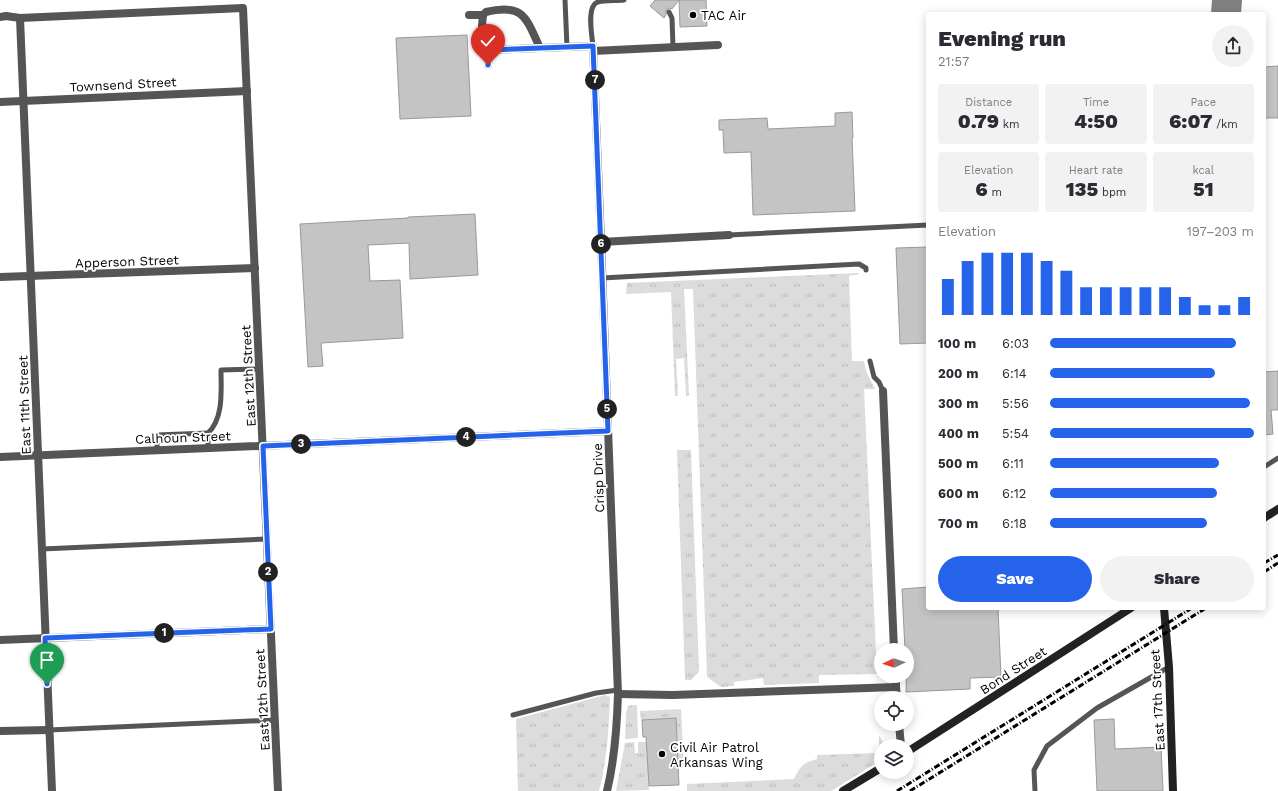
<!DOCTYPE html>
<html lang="en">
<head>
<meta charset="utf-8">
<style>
  body { margin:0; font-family:"Work Sans",sans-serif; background:#f2f2f3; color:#2b2b33; height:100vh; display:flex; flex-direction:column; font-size:15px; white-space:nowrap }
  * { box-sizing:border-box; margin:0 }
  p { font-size:13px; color:#7c7c81 }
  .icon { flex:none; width:22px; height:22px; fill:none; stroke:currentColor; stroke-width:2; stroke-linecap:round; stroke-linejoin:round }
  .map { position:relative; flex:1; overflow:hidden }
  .panel { position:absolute; left:926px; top:12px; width:340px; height:598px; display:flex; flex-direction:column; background:#fff; border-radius:4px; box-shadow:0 2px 10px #0003 }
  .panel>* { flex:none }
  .needle { width:26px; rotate:266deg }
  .tools { position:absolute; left:874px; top:643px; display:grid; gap:8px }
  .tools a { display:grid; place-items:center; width:40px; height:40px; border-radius:50%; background:#fff; box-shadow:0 2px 10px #0003; font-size:20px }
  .pin { position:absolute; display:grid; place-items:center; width:34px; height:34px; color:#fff; margin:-41px -17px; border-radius:50% 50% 50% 0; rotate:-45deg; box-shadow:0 0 4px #0007 }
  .pin .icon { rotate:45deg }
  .km { position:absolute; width:20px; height:20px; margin:-10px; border-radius:50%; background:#222; color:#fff; font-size:11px; line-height:20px; text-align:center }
  .round { display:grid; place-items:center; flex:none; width:42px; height:42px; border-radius:21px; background:#f2f2f3 }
  .head { display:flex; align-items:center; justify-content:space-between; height:68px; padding:0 12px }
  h1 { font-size:22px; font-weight:800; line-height:30px }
  .figures { display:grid; grid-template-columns:repeat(3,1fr); gap:6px; height:68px; padding:4px 12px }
  .figures div { display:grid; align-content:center; border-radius:4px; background:#f2f2f3; text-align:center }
  .figures b { font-size:20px; font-weight:800 }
  .figures small { font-size:11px; font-weight:400 }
  .figures p { font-size:11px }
  .chart { height:112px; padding:8px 12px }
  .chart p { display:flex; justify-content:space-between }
  .chart svg { width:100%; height:72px; margin-top:4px; stroke:#2563eb; stroke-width:6 }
  .action { display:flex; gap:8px; margin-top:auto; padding:8px 12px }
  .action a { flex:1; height:46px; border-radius:24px; background:#2563eb; color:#fff; font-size:16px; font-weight:800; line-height:46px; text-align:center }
  .action a+a { background:#f2f2f3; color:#2b2b33 }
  ul { padding:0 12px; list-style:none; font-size:13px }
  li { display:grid; grid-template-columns:64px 48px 1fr; align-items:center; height:30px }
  li i { height:10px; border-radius:5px; background:#2563eb }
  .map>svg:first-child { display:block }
  .grass { fill:url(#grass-tufts) }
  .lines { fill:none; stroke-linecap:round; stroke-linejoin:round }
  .taxiway { stroke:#808080; stroke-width:30 }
  .building { fill:#c4c4c4; stroke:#999 }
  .lane { stroke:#555; stroke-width:5 }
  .street { stroke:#555; stroke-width:8 }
  .secondary { stroke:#222; stroke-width:8 }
  .rail { stroke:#000; stroke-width:3; stroke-dasharray:6 2 1 2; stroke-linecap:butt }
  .route-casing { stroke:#fff; stroke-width:8 }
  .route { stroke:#2563eb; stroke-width:5 }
  .poi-dot { fill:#000; stroke:#fff; stroke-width:1.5 }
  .labels { text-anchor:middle; stroke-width:3.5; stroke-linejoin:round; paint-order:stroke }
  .poi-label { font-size:13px; fill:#000; stroke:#fff; text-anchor:start }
  .street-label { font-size:13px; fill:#000; stroke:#fff }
</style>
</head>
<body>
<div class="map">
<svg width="1278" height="791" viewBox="0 0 1278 791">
  <defs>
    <pattern id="grass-tufts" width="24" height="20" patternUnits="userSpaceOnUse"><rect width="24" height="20" fill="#dcdcdc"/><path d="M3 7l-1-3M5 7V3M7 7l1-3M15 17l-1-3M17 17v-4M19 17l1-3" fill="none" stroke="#bbb"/></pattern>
  </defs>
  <rect width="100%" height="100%" fill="#fff"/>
  <!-- grass -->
  <g class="grass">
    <polygon points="858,273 859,274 849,276 852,361 863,361 864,362 867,373 875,389 864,389 877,674 819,675 819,683 764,685 763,678 734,682 734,686 721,687 707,677 693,289 684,289 689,395 686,396 684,358 676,359 678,396 675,396 671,292 626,294 627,283"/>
    <polygon points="677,450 691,450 699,672 691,680 685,680"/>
    <path d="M605,695l5,2c-1,31 -3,64 -11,94h-81l-2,-72z"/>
    <polygon points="632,705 637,705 638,738 625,739 626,713 628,706"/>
    <polygon points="681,709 684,767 678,767 676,719 641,720 640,711"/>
    <path d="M879,735l6,11h-4v14l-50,31h-144v-7l107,-5c6,-12 8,-16 23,-20v-4l62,-2z"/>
    <polygon points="634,742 635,753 638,753 638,742 647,742 649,790 616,791 625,743"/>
  </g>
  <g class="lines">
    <!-- taxiway -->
    <polyline class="taxiway" points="1226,14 1227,0"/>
  </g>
  <!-- building -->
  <g class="building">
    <polygon points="655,0 706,0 707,26 680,27 679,0 672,9 669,8 666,10 666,15 664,18 650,6"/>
    <polygon points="467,35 471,116 400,119 396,38"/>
    <polygon points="1278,66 1278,118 1264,118 1264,67"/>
    <polygon points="852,112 853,138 852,138 855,211 753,215 751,152 724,153 723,130 719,130 719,120 767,118 768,129 835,126 835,113"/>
    <polygon points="475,214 478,275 410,279 409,243 368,245 370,281 400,280 403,338 321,343 323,366 308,367 300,224 408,218 408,217"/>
    <polygon points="928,247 928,343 900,344 896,248"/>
    <polygon points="1278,371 1278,410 1271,410 1273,434 1264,435 1264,372"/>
    <polygon points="928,587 928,608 998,608 1001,677 970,678 970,689 906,692 907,650 905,650 902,589"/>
    <polygon points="676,718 679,785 649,786 646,737 643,737 642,720"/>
    <polygon points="1114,719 1115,749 1161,747 1163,791 1097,791 1094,720"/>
  </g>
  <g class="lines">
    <!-- lane -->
    <g class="lane">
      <polyline points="565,0 567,47"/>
      <polyline points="669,12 672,18 673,47"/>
      <path d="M593,46c-1,-10 -7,-41 5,-44 8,-2 18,-1 26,-2"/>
      <polyline points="729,235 928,225"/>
      <polyline points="602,278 859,264 866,268 866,270"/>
      <polyline points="870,361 874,377 879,382 883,391"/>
      <path d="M208,433c16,-15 13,-43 13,-63l38,-1"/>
      <polyline points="157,450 157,435 208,433 208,448"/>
      <polyline points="1264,467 1278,458"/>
      <polyline points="42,549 267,539"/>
      <polyline points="513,715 596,693 618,690"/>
      <polyline points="49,730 275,720"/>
      <polyline points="1035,791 1034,770 1047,746 1097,708 1169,667"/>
    </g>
    <!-- street -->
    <g class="street">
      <path d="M469,15h14l3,-3c38,-9 40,6 54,36"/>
      <path d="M483,15c-1,11 -4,28 6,35l-1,15"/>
      <polyline points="0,17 6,16 20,18 243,8 278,791"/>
      <polyline points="20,18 52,791"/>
      <polyline points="489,50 593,46 601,242"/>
      <polyline points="593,51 718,45"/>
      <polyline points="0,102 247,91"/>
      <polyline points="0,277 255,268"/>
      <polyline points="883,391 894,650"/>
      <polyline points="0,457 608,431"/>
      <polyline points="0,640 271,629"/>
      <polyline points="896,687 897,698"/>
      <polyline points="618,694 673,695 896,687 896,676"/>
      <polyline points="899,724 901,746"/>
      <polyline points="0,731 49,730"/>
      <path d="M607,791c8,-33 10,-63 11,-97l-17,-452 128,-7"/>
    </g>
    <!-- secondary -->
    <g class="secondary">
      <polyline points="1264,518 1278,509"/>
      <polyline points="1164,608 1169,667 1173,791"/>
      <polyline points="907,752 1131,608"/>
      <polyline points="843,791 881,768"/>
    </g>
    <!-- rail -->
    <g class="rail">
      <polyline points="1264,563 1278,555"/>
      <polyline points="1264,572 1278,563"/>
      <polyline points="897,791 1192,608"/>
      <polyline points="910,791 1206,608"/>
    </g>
  </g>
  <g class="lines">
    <!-- route casing -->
    <g class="route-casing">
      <polyline id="route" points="47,684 45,638 271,629 263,446 608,431 593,46 489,50 488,65"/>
    </g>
    <!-- route -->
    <use href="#route" class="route"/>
  </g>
  <!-- markers -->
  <g class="poi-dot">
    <circle cx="693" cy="15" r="4"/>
    <circle cx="662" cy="754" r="4"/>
  </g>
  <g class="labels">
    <!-- poi labels -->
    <g class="poi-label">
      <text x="701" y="20">TAC Air</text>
      <text x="670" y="752">Civil Air Patrol<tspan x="670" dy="15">Arkansas Wing</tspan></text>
    </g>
    <!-- street labels -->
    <g class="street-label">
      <text transform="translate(123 84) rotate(-3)" y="5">Townsend Street</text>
      <text transform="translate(127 261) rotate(-2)" y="5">Apperson Street</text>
      <text transform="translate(248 376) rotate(-93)" y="5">East 12th Street</text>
      <text transform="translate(24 405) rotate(-92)" y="5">East 11th Street</text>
      <text transform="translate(183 437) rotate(-2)" y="5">Calhoun Street</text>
      <text transform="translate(598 478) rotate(-92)" y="5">Crisp Drive</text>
      <text transform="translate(1013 670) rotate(-33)" y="5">Bond Street</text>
      <text transform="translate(262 700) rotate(-93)" y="5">East 12th Street</text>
      <text transform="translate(1157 700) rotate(-93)" y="5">East 17th Street</text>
    </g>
  </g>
</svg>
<div class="tools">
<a><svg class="needle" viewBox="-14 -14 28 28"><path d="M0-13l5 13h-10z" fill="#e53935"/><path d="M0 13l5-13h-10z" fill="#7c7c81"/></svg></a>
<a><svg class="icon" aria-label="locate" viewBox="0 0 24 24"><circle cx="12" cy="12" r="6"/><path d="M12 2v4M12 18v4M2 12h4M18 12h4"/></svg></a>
<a><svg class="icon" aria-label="layers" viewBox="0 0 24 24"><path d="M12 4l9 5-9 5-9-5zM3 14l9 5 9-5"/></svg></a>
</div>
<div class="pin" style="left:47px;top:684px;background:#1e9e55"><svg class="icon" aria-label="arrive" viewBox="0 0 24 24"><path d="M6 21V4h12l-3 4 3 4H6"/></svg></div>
<div class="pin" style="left:488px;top:65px;background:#d93025"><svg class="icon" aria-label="check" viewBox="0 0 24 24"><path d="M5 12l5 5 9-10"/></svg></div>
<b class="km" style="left:164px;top:633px">1</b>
<b class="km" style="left:268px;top:572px">2</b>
<b class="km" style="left:301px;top:444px">3</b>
<b class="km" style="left:466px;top:437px">4</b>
<b class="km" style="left:607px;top:409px">5</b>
<b class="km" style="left:601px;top:244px">6</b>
<b class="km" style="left:595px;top:80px">7</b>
<section class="panel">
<div class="head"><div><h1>Evening run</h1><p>21:57</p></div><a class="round"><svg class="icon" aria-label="share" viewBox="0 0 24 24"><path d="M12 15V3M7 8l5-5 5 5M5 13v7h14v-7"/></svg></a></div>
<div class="figures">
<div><p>Distance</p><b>0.79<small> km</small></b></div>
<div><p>Time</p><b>4:50</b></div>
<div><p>Pace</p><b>6:07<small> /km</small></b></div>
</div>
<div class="figures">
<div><p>Elevation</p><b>6<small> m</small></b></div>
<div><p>Heart rate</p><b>135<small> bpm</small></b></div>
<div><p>kcal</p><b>51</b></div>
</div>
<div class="chart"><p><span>Elevation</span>197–203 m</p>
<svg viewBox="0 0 160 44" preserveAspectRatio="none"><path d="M5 44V22M15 44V11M25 44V6M35 44V6M45 44V6M55 44V11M65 44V17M75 44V27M85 44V27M95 44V27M105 44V27M115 44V27M125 44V33M135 44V38M145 44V38M155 44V33"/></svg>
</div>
<ul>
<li><b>100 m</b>6:03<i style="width:91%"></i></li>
<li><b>200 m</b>6:14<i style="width:81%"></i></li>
<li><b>300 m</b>5:56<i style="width:98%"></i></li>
<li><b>400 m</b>5:54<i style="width:100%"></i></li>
<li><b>500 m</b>6:11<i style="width:83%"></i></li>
<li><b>600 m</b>6:12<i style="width:82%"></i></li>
<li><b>700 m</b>6:18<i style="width:77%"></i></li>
</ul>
<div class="action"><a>Save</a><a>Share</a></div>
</section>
</div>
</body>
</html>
